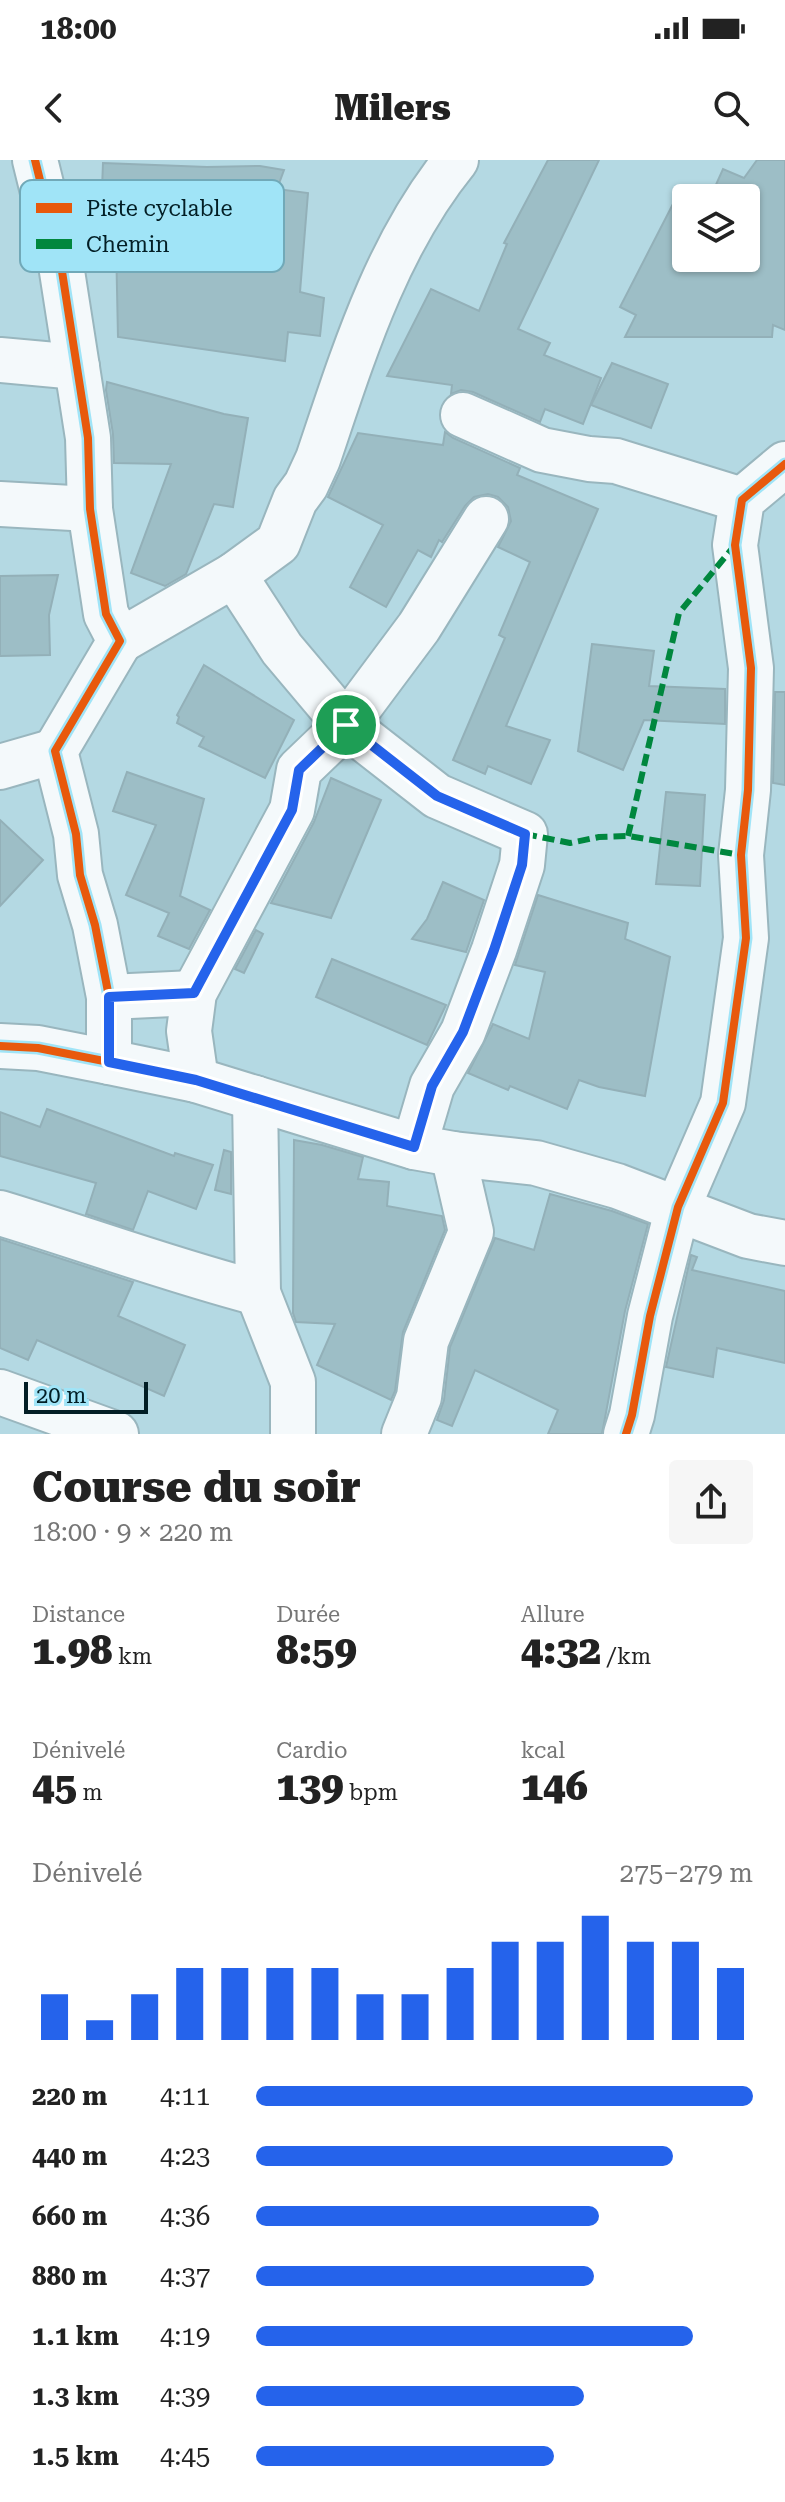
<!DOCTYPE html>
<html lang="fr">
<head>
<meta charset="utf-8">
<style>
  body { margin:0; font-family:"Roboto Serif",serif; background:#f6f6f6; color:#222; height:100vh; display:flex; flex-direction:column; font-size:30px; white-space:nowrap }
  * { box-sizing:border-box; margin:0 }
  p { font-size:26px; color:#767676 }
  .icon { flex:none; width:44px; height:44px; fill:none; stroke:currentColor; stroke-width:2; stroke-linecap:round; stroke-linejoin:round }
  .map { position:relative; height:1274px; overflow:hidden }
  .side { display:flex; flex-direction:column; background:#fff; flex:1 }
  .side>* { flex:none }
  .tools { position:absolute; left:672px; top:24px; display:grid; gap:16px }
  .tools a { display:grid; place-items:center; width:88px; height:88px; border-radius:8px; background:#fff; box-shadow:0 2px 6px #0004; font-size:40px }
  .scale { position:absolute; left:24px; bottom:20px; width:124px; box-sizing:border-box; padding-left:8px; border:4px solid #021e25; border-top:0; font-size:22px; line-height:28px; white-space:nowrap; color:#021e25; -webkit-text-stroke:6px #a0e4f7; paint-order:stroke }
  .pin { position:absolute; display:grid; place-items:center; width:68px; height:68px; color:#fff; margin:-34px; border:4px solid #fff; border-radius:50%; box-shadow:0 2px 8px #0007 }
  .round { display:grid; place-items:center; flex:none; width:84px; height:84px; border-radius:8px; background:#f6f6f6 }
  .headline { display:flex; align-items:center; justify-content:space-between; height:136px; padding:0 32px }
  h1 { font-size:44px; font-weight:800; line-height:60px }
  .figures { display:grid; grid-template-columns:repeat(3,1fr); gap:12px; height:136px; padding:8px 32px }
  .figures div { display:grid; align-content:center }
  .figures b { font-size:40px; font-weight:800 }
  .figures small { font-size:22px; font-weight:400 }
  .figures p { font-size:22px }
  .chart { height:224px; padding:16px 32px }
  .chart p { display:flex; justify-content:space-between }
  .chart svg { width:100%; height:144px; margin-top:8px; stroke:#2563eb; stroke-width:6 }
  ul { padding:0 32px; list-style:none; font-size:26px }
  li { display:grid; grid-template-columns:128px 96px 1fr; align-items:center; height:60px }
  li i { height:20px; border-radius:10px; background:#2563eb }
  .status { display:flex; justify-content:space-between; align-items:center; height:56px; padding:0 40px; background:#fff; direction:ltr }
  .status svg { height:22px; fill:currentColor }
  header { display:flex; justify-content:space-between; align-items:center; height:104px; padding:0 32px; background:#fff; font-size:36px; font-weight:800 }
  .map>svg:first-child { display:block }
  .building { fill:#9dbec6; stroke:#93b0b8; stroke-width:2 }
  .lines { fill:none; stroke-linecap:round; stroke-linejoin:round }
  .street-casing { stroke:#99b6be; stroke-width:48 }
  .street { stroke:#f4f9fb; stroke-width:44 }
  .quiet { stroke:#00873e; stroke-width:6; stroke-dasharray:12 6; stroke-linecap:butt }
  .cycleway-casing { stroke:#a0e4f7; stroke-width:13 }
  .cycleway { stroke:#e8590c; stroke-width:8 }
  .route-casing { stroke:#fff; stroke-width:16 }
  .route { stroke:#2563eb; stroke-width:10 }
  .key { fill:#a0e4f7; stroke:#71a9b8; stroke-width:2 }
  .key-label { font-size:22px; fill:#021e25 }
</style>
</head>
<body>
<div class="status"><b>18:00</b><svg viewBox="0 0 49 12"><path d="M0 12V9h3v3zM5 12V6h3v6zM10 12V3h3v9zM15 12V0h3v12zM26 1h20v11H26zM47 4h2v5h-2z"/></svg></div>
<header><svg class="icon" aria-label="back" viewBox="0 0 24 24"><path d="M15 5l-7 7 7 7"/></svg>Milers<svg class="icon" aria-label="search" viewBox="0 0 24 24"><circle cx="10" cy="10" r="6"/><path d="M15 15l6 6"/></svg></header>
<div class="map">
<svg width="785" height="1274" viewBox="0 0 785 1274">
  <rect width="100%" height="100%" fill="#b4d9e3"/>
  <!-- building -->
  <g class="building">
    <polygon points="548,0 599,0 518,169 550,183 544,195 601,218 583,264 545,249 540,262 473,232 461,230 451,234 452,225 387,216 431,129 479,151 507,84 504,83"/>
    <polygon points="757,0 785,0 785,170 773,165 772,177 625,177 636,155 620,147 674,42 686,49 686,98 746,98 746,38 710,38 723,9 744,18"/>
    <polygon points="103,3 207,7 260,6 284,10 277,29 308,33 300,132 324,138 320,176 288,172 285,201 118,177 116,81 100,80"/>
    <polygon points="612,203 668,224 651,268 591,245"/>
    <polygon points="107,222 224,254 248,258 233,347 214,344 186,414 165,426 131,413 171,304 114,303 113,274 106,230"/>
    <polygon points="445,272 453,278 520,308 517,315 598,349 506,566 550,580 531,624 488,606 485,614 453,600 505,478 499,475 530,402 498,387 511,361 508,347 498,337 488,334 474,337 465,346 442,382 439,380 431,397 418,390 386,447 350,427 383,365 328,337 358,273 443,285"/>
    <polygon points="58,415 49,455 50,495 0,496 0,416"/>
    <polygon points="592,484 654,491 649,526 725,529 725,564 644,560 623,610 578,591"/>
    <polygon points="204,505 294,560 265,618 199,586 204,577 177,563 179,557 177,555"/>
    <polygon points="775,532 785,532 785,625 773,623"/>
    <polygon points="127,612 204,639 180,736 210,750 189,789 158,776 169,753 126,735 156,665 113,651"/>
    <polygon points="331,618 381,640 331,758 271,743 314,662"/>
    <polygon points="666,632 705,635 700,726 656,724"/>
    <polygon points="0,660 43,700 0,746"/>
    <polygon points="443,722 484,740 466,792 412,779 427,759"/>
    <polygon points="538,735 628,763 625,779 670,797 645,936 599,927 579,920 567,949 510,926 508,930 468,913 493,864 529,879 545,812 515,805"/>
    <polygon points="256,770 263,774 244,813 235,809"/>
    <polygon points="332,799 446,845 427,885 316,837"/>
    <polygon points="47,949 174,996 175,993 213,1005 196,1049 148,1031 133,1070 86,1054 96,1023 0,996 0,952 40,967"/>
    <polygon points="294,980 322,985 363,997 358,1019 389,1022 387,1046 442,1056 445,1070 403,1172 395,1231 391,1240 317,1205 335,1164 296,1162 293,1153"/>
    <polygon points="224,990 231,992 231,1034 215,1030"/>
    <polygon points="550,1034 612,1051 648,1064 625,1151 602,1274 548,1274 558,1250 475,1210 452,1266 437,1260 444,1240 450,1187 495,1078 534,1090"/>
    <polygon points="0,1079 133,1122 118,1156 185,1185 164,1236 37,1180 28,1200 0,1188"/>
    <polygon points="691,1095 697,1097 692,1110 785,1131 785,1203 717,1188 713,1217 666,1207"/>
  </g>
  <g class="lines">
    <!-- street casing -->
    <g class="street-casing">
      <g id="street">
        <polyline points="0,200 77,207"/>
        <polyline points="463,255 542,290 589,299 616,301 742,340"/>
        <polyline points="0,344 90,349"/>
        <polyline points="234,415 282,489 346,565 437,636 525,674 522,705 494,790 463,872 432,926 414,987"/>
        <path d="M120,481l114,-66 44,-32 17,-43 11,-15 12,-26c35,-104 68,-213 138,-299"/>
        <polyline points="0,607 55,591"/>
        <polyline points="109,837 194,833"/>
        <polyline points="0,886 38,888 109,902 109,837 95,765 80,715 76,674 55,591 120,481 106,454 90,349 88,278 61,105 35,0"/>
        <polyline points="109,902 196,920 414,987 453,994 536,1003 617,1026 748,1076 785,1083"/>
        <polyline points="196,920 189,871 194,833 292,650 299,610 346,565 419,467 486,359"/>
        <polyline points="255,938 258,1133 293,1222 293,1274"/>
        <path d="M0,1053c86,26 170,57 258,80"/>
        <polyline points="0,1232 116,1274"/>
        <polyline points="404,1274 419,1237 426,1181 471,1072 453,994"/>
        <polyline points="626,1274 632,1255 650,1156 678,1047 723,943 746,778 741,695 748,630 751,508 735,385 742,340 785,304"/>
      </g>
    </g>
    <!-- street -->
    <use href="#street" class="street"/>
    <!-- quiet -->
    <g class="quiet">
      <polyline points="525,674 570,683 599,677 628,676 741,695"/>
      <polyline points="628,676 679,453 735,385"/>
    </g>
    <!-- cycleway casing -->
    <g class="cycleway-casing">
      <g id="cycleway">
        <polyline points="0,886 38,888 109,902 109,837 95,765 80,715 76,674 55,591 120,481 106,454 90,349 88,278 61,105 35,0"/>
        <polyline points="626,1274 632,1255 650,1156 678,1047 723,943 746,778 741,695 748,630 751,508 735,385 742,340 785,304"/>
      </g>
    </g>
    <!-- cycleway -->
    <use href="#cycleway" class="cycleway"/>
  </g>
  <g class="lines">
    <!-- route casing -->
    <g class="route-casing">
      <polygon id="route" points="346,565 437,636 525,674 522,705 494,790 463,872 432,926 414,987 196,920 109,902 109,837 194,833 292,650 299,610"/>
    </g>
    <!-- route -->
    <use href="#route" class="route"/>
  </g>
  <!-- legend -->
  <rect x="20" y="20" width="264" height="92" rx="12" class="key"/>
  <rect x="36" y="43" width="36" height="10" fill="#e8590c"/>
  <rect x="36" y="79" width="36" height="10" fill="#00873e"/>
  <g class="key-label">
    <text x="86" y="56">Piste cyclable</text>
    <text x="86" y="92">Chemin</text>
  </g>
</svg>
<div class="tools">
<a><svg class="icon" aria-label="layers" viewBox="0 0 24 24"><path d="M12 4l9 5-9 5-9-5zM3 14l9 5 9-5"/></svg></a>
</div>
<div class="scale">20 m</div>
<div class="pin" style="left:346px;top:565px;background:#1e9e55"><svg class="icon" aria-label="arrive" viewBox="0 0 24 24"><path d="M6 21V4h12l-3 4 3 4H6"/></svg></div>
</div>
<section class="side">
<div class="headline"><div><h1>Course du soir</h1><p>18:00 · 9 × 220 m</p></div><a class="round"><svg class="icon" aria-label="share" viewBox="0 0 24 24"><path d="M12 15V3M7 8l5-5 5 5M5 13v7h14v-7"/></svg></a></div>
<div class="figures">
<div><p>Distance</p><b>1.98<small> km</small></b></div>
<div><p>Durée</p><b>8:59</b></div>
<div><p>Allure</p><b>4:32<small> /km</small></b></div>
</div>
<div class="figures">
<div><p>Dénivelé</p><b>45<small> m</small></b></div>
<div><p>Cardio</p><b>139<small> bpm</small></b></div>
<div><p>kcal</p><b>146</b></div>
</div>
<div class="chart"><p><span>Dénivelé</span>275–279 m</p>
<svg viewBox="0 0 160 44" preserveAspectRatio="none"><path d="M5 44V30M15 44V38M25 44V30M35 44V22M45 44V22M55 44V22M65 44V22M75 44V30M85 44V30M95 44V22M105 44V14M115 44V14M125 44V6M135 44V14M145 44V14M155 44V22"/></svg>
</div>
<ul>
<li><b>220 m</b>4:11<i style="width:100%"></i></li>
<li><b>440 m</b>4:23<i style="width:84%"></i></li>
<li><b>660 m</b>4:36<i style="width:69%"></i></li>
<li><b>880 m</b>4:37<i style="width:68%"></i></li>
<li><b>1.1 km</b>4:19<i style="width:88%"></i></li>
<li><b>1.3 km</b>4:39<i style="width:66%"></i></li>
<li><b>1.5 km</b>4:45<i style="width:60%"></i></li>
</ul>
</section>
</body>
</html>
